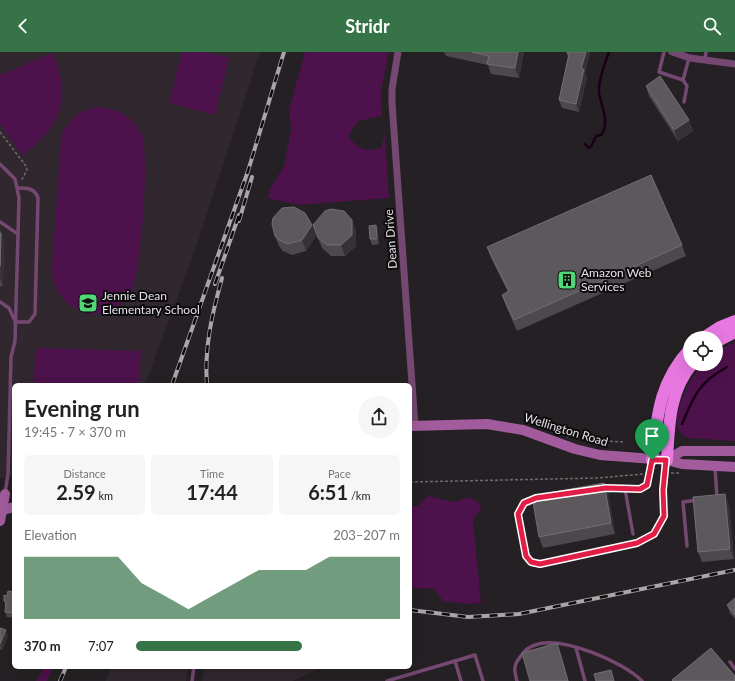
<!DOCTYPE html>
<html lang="en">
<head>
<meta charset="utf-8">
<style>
  body { margin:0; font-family:Lato,sans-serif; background:#f6f6f6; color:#222; height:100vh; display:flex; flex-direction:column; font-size:15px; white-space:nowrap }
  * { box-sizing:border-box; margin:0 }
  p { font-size:13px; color:#767676 }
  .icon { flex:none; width:22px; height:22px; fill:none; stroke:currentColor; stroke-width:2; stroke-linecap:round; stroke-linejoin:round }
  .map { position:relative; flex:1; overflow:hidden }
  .details { position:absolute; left:12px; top:331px; width:400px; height:286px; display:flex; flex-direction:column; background:#fff; border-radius:6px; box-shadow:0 4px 16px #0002 }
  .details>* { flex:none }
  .buttons { position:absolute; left:683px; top:279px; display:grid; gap:8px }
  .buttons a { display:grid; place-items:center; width:40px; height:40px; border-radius:50%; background:#fff; box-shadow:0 4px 16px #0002; font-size:20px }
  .pin { position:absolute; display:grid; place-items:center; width:34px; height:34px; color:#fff; margin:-41px -17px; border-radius:50% 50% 50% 0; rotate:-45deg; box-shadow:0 0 4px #0007 }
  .pin .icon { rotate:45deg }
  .round { display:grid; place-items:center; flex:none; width:42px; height:42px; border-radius:21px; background:#f6f6f6 }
  .summary { display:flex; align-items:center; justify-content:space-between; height:68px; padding:0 12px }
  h1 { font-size:22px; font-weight:700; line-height:30px }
  .figures { display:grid; grid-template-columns:repeat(3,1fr); gap:6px; height:68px; padding:4px 12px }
  .figures div { display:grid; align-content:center; border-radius:6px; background:#f6f6f6; text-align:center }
  .figures b { font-size:20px; font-weight:700 }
  .figures small { font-size:11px; font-weight:400 }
  .figures p { font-size:11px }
  .chart { height:112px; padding:8px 12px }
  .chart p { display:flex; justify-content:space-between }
  .chart svg { width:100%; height:72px; margin-top:4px; fill:#367347; opacity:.7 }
  ul { padding:0 12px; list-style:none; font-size:13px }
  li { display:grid; grid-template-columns:64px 48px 1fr; align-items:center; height:30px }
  li i { height:10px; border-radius:5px; background:#367347 }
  header { display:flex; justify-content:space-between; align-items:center; height:52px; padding:0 12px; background:#367347; color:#fff; font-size:18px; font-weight:700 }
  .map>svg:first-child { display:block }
  .built { fill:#30272f }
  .green { fill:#4d124b }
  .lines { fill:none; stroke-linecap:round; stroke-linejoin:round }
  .stream { stroke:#190018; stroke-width:2.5 }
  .path { stroke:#6e6a6d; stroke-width:1.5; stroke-dasharray:3 2; stroke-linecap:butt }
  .lane { stroke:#744871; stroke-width:3.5 }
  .street { stroke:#744871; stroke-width:7 }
  .secondary { stroke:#a25c9e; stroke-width:10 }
  .highway { stroke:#e678e0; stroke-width:12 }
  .rail-casing { stroke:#a9a6a9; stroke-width:4 }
  .rail { stroke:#0c0a0c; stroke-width:2.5; stroke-dasharray:8; stroke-linecap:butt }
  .wall { fill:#4c484c }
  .shaded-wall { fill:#353134 }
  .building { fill:#5d585c; stroke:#726e72 }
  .route-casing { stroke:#fff; stroke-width:8 }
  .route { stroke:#e11d48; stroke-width:5 }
  .labels { text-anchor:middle; stroke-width:4; stroke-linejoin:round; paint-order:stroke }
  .street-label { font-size:12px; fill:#e5e2e5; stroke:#0c0a0c }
  .poi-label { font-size:12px; fill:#e5e2e5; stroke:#0c0a0c; text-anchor:start }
</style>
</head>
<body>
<header><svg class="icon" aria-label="back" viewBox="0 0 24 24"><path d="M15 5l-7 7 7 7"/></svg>Stridr<svg class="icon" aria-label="search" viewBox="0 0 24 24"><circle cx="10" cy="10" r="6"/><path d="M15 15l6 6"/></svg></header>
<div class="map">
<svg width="735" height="629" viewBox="0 0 735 629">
  <rect width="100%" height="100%" fill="#242023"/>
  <!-- built -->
  <g class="built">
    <polygon points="0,0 260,0 197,192 145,333 14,333 14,423 0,426"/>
    <polygon points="112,615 188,615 186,629 105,629"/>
    <polygon points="204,615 322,615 293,629 202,629"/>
  </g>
  <!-- green -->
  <g class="green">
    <polygon points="182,0 205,0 229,6 215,63 169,51"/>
    <path d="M305,0h84l-8,39 1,25 -24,5 -8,12v6c9,10 17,13 31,9l4,-15 4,65 -91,7 -30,-7 2,-9 14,-23 7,-37 -2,-19z"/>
    <path d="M52,1c22,42 7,78 -30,102l-22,-31v-49z"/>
    <path d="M98,55c19,0 36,11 44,28 8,18 -1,143 -12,159 -22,37 -79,18 -78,-27l9,-128c5,-18 19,-30 37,-32z"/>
    <path d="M735,290v99l-46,-3c-28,-9 1,-60 14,-74h13v-12z"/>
    <polygon points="40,296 141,299 139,329 137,333 34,333 35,300"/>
    <polygon points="428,444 454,450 470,445 480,452 481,457 473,467 481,551 467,552 443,549 434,537 415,536 410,533 410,454 418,454"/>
    <polygon points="44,615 53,615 47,629 36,629"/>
  </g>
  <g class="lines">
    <!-- stream -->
    <g class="stream">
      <path d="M585,92l4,4 2,-1 5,-11 5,-1c10,-12 -1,-31 -2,-43 -1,-12 6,-29 10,-40"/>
      <path d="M682,372c12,-28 17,-42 45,-57"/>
    </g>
    <!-- path -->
    <g class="path">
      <polyline points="0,80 26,114 27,118 21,129"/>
      <polyline points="567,385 575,381 605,389 625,390"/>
      <polyline points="671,421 679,421"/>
      <polyline points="410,430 598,426 643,422"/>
    </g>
    <!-- lane -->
    <g class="lane">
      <polyline points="664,0 659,20 683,28 689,6"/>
      <polyline points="705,8 706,0"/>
      <polyline points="683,28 687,34 684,50"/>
      <polyline points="0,112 15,127 19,146 15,289 11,305 8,422 5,441"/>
      <polyline points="0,170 18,182"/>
      <polyline points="0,250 9,256 14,267"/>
      <path d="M15,270h14l6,-8 3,-116c-3,-10 -11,-10 -20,-10"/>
      <polyline points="715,415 717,446"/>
      <polyline points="602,436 645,436 647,433 652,410"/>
      <polyline points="625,437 633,482"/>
      <path d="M537,446c-6,1 -13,3 -16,8 -4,7 1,46 6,52 3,5 8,6 13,6l97,-21 17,-9 10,-18 -1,-26 3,-27"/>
      <polyline points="687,494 683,450 697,448"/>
      <polyline points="576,596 585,629"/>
      <polyline points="730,610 735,617"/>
      <polyline points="192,629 194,615"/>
      <polyline points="387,629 455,609"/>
      <polyline points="461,629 455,609 475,603 483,629"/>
      <path d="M517,629c-3,-11 -4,-16 4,-25 3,-5 8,-9 14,-11 26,-10 89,17 107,36"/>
    </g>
    <!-- street -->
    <g class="street">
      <polyline points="398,0 392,37 392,51 415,374"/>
      <polyline points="672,0 690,6 735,12"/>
    </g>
    <!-- secondary -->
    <g class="secondary">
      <polyline points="410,374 487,372 523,378 575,397 600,403 667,408 682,412 735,415"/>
      <polyline points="667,408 682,399 735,399"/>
      <polyline points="0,459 14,455"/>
      <polyline points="0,469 5,442"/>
    </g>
    <!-- highway -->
    <g class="highway">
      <polyline points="703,286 720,275 735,269"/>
      <polyline points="716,290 735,280"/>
      <path d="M652,408c5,-43 7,-78 38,-111"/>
      <path d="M667,408c2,-35 2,-68 25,-96"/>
    </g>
    <!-- rail casing -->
    <g class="rail-casing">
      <g id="rail">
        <polyline points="239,169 252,125"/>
        <polyline points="215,232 239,163"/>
        <polyline points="172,333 248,119 284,0"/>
        <path d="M207,333c-3,-37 5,-71 15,-107"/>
        <polyline points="410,558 468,565 519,562 735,518"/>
        <polyline points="60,629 66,615"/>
      </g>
    </g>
    <!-- rail -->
    <use href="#rail" class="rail"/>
  </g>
  <!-- wall -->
  <g class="wall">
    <polygon points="444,0 524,0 519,26 491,22 488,13 446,4"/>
    <polygon points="567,0 590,0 585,21 587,25 579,60 562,56 559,48 568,6 567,1"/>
    <polygon points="646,34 689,68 693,79 678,89 649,44"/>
    <polygon points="352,168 356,179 356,194 345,204 331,204 322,196 313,173"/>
    <polygon points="376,173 378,178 379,192 372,193 370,187"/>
    <polygon points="0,177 4,189 3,234 0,234 0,240"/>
    <polygon points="275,184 316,184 306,199 292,203 283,199 279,194"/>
    <polygon points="682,193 686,204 517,279 506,254 502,243 508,240 491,206 487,195"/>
    <polygon points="604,431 608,441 615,482 543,496 539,485"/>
    <polygon points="729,453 734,507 702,510 698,500"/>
    <polygon points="14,540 14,566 7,565 5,560 6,555 4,549 7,544"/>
    <polygon points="735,546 735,567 730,561 727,553"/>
    <polygon points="0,576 8,584 2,598 0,597"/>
  </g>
  <!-- shaded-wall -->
  <g class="shaded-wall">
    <polygon points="518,0 524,0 519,26 515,16"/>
    <polygon points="586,0 590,0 585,21 587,25 579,60 576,52 581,17"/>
    <polygon points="689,68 693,79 678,89 674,78"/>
    <polygon points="352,168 356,179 356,194 345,204 341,193"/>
    <polygon points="312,173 316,184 306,199 302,188"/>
    <polygon points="376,173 378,178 379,192 377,187"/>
    <polygon points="0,177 4,189 3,234 0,227 1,185"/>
    <polygon points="604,431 608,441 615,482 611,471"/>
    <polygon points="725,442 729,453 734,507 730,497"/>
    <polygon points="6,578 8,584 2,598 0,592"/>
    <polygon points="557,591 561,601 569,629 568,629"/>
  </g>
  <!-- building -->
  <g class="building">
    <polygon points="472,0 518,0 515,16 487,12 489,4"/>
    <polygon points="567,0 586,0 581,17 584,17 576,52 559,48 569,2 567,1"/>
    <polygon points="660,24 689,68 674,78 646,34"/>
    <polygon points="651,123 682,193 514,268 502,243 509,239 487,195"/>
    <polygon points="294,155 305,161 312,173 302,188 288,192 279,188 275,184 272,172 273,166 282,156"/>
    <polygon points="331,157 344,159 352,168 352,183 341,193 327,193 318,186 313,173 325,159"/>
    <polygon points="376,173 377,187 370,187 369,174"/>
    <polygon points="0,181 1,181 0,214"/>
    <polygon points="604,431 611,471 539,485 532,444"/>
    <polygon points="725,442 730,497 698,500 693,445"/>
    <polygon points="8,539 14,540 14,561 5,560 6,550 4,549 4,543 7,544"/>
    <polygon points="735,546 735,563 727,553"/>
    <polygon points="0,576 6,578 0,592"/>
    <polygon points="557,591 568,629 530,629 522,601"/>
    <polygon points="711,596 735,624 735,629 673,629 672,628"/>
    <polygon points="611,618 614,629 596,629 594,622"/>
  </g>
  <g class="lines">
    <!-- route casing -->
    <g class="route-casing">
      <polygon id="route" points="652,408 666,408 663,438 664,464 654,482 637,491 540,512 531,510 526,504 518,462 524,451 536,446 606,436 640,437 647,433"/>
    </g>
    <!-- route -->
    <use href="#route" class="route"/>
  </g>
  <!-- icons -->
  <defs>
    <g id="building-square" transform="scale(1)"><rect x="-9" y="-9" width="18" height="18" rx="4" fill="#4fd675" stroke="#0c0a0c"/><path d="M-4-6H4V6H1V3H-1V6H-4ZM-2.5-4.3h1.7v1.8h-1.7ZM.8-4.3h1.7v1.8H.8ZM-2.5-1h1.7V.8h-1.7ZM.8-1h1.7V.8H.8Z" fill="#111"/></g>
    <g id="school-square" transform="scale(1)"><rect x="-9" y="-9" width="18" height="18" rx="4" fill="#4fd675" stroke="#0c0a0c"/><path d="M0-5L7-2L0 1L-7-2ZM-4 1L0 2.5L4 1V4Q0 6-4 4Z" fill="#111"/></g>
  </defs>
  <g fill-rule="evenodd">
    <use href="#building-square" x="567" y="228"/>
    <use href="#school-square" x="88" y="251"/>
  </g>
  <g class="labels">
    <!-- street labels -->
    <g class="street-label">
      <text transform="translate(391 187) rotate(-94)" y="4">Dean Drive</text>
      <text transform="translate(566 378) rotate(17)" y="4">Wellington Road</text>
    </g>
    <!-- poi labels -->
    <g class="poi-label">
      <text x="581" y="225">Amazon Web<tspan x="581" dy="14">Services</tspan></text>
      <text x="102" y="248">Jennie Dean<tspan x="102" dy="14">Elementary School</tspan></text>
    </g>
  </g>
</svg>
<div class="buttons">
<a><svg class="icon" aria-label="locate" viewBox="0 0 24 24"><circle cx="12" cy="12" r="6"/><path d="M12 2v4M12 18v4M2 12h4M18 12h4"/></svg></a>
</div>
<div class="pin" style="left:652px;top:408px;background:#1e9e55"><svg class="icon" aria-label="arrive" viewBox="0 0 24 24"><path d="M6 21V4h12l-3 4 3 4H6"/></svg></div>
<section class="details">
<div class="summary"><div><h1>Evening run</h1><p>19:45 · 7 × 370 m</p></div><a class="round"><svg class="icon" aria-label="share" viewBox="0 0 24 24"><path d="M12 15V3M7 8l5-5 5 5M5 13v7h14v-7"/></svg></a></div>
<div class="figures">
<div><p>Distance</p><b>2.59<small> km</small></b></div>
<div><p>Time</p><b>17:44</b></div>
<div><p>Pace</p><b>6:51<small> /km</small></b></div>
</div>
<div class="chart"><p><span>Elevation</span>203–207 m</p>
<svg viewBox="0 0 160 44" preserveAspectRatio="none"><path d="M0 44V6L10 6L20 6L30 6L40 6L50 22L60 30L70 38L80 30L90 22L100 14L110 14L120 14L130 6L140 6L150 6L160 6V44z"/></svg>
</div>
<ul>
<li><b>370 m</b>7:07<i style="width:63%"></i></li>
</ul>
</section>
</div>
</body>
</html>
